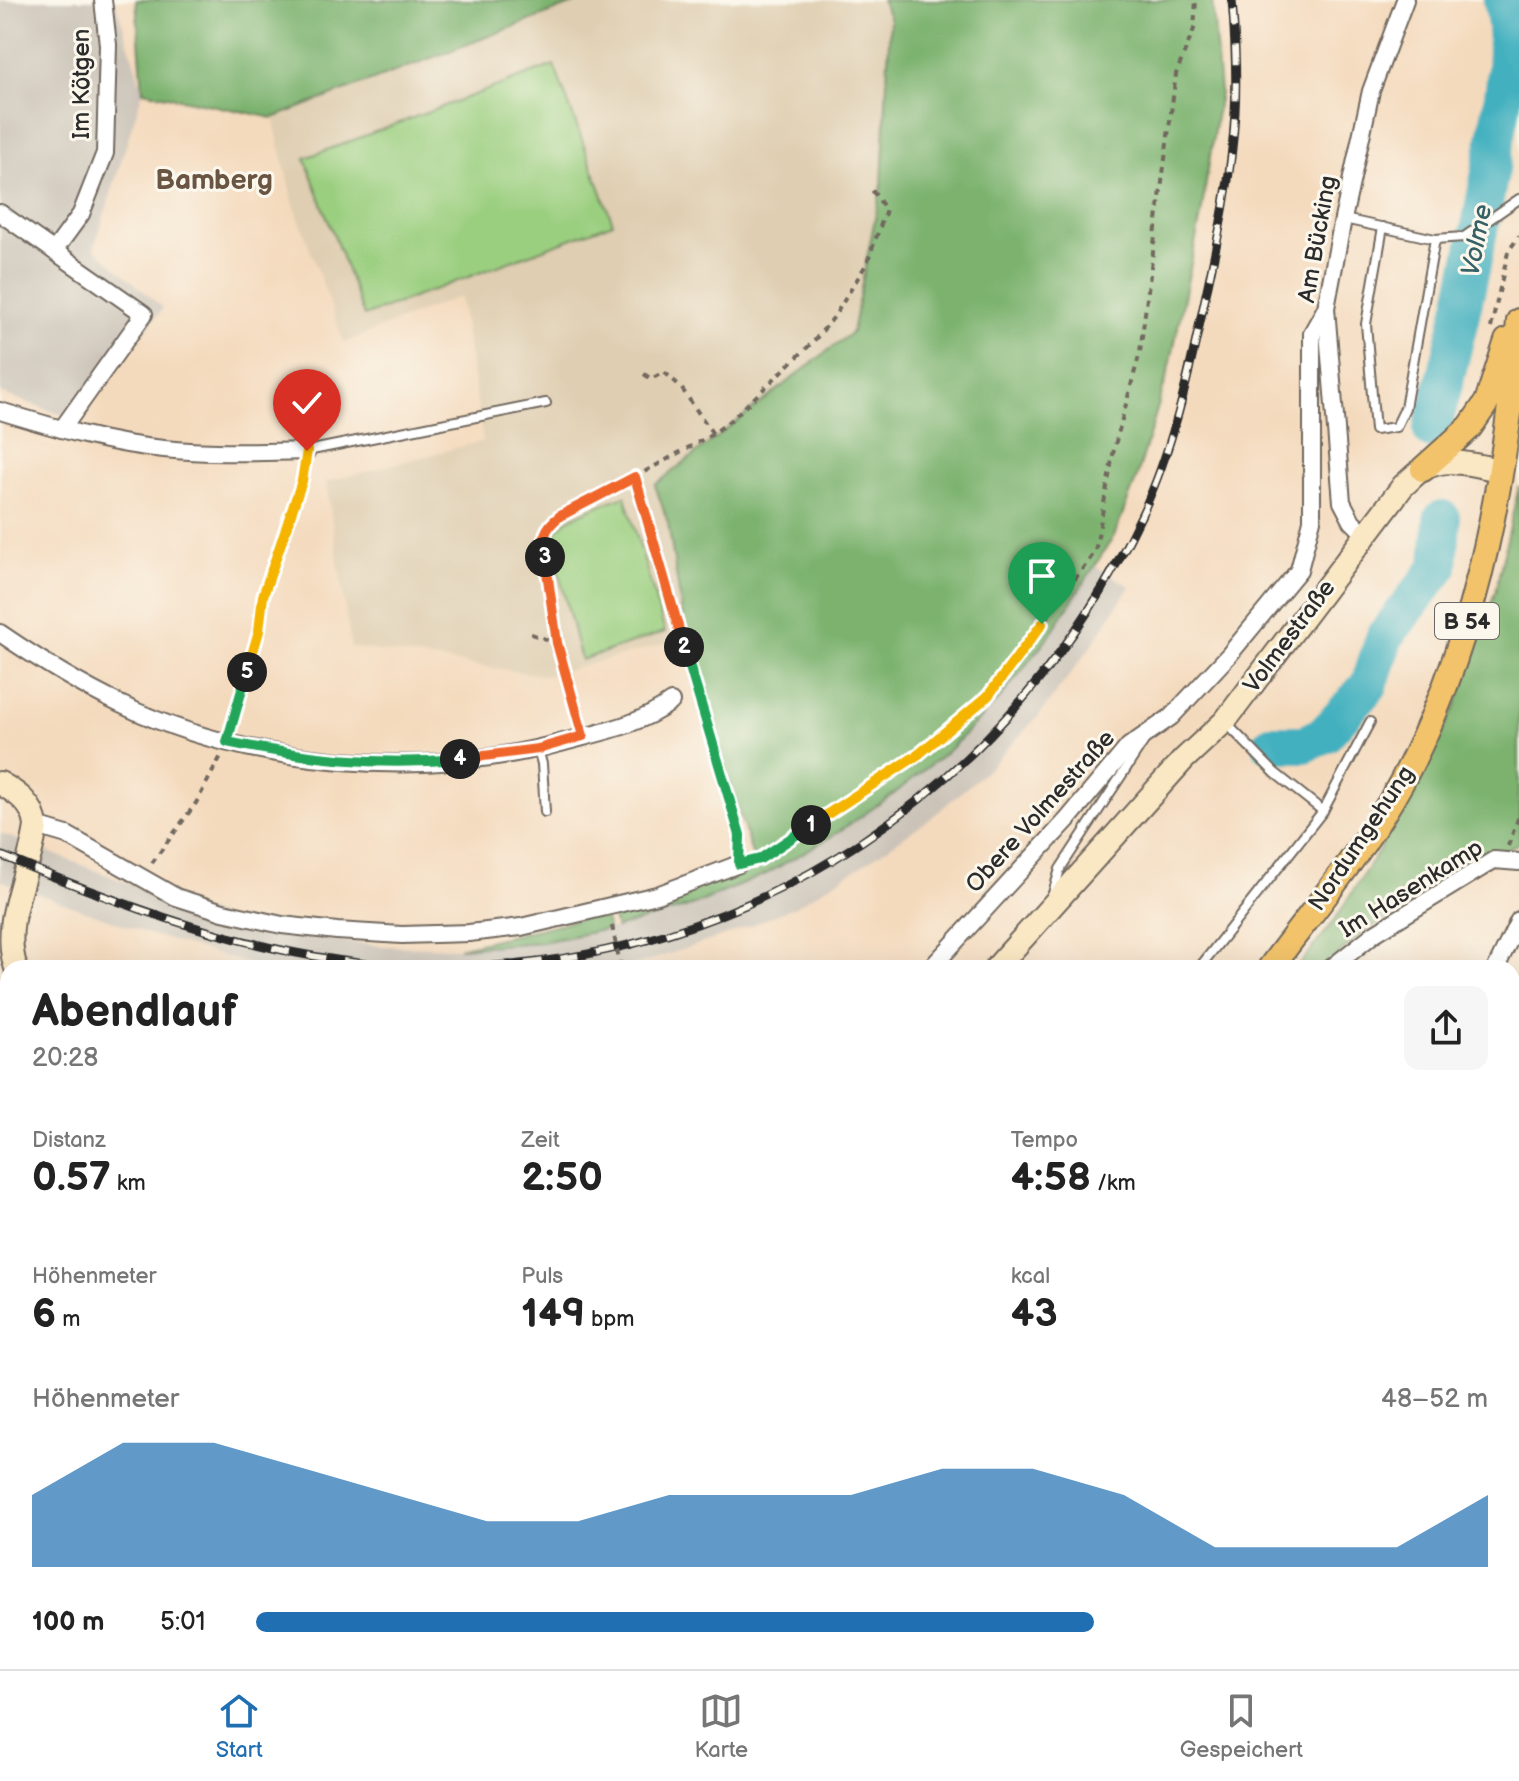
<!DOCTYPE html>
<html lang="de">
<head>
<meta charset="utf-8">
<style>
  body { margin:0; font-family:"Balsamiq Sans",sans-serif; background:#f6f6f6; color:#222; height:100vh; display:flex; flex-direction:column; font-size:30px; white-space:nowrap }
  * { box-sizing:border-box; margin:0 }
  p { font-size:26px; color:#767676 }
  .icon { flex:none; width:44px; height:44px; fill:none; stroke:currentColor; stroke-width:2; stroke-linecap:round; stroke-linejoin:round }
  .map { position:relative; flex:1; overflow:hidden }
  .panel { position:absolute; left:0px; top:960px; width:1520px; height:710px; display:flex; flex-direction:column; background:#fff; border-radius:24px 24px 0 0; box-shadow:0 8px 32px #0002 }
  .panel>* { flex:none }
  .pin { position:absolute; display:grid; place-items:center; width:68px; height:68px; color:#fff; margin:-82px -34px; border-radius:50% 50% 50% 0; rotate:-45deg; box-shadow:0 0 8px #0007 }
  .pin .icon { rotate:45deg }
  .km { position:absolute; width:40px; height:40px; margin:-20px; border-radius:50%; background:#222; color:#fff; font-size:22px; line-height:40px; text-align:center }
  .round { display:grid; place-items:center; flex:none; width:84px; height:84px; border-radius:16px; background:#f6f6f6 }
  .head { display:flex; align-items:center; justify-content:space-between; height:136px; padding:0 32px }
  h1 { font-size:44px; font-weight:800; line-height:60px }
  .figures { display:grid; grid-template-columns:repeat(3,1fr); gap:12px; height:136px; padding:8px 32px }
  .figures div { display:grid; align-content:center }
  .figures b { font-size:40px; font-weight:800 }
  .figures small { font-size:22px; font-weight:400 }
  .figures p { font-size:22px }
  .chart { height:224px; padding:16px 32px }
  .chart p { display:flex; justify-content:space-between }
  .chart svg { width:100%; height:144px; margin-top:8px; fill:#1f6fb2; opacity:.7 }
  ul { padding:0 32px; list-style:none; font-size:26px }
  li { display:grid; grid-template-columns:128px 96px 1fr; align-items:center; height:60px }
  li i { height:20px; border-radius:10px; background:#1f6fb2 }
  .tabs { display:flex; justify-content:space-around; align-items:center; height:112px; border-top:2px solid #e0e0e0; background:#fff; font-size:22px; color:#767676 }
  .tabs a { display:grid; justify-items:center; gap:4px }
  .tabs .current { color:#1f6fb2 }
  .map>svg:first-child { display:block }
  .built { fill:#dfceb1 }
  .industrial { fill:#cbc3b8 }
  .green { fill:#9bcf80; stroke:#637d56; stroke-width:2 }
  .forest { fill:#7cb26e; stroke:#546e4c; stroke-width:2 }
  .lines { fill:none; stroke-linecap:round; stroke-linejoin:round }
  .stream { stroke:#42b0bf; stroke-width:6 }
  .river { stroke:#42b0bf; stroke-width:38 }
  .service-casing { stroke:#71685e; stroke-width:12 }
  .pedestrian-casing { stroke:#71685e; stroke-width:16 }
  .minor-casing { stroke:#71685e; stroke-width:20 }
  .secondary-casing { stroke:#71685e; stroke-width:26 }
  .primary-casing { stroke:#71685e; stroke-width:28 }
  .path { stroke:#71685e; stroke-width:4; stroke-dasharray:6 6; stroke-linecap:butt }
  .service { stroke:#fff; stroke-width:8 }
  .pedestrian { stroke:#fff; stroke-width:12 }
  .minor { stroke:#fff; stroke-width:16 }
  .secondary { stroke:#fae7c3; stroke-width:22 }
  .primary { stroke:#f2c36a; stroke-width:24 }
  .rail-casing { stroke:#2b2b2b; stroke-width:9 }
  .rail { stroke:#fbf7ec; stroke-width:6; stroke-dasharray:18; stroke-linecap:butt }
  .path-bridge { stroke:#71685e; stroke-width:4; stroke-dasharray:6 6; stroke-linecap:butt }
  .split-1-casing { stroke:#fff; stroke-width:16 }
  .split-2-casing { stroke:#fff; stroke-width:16 }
  .split-3-casing { stroke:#fff; stroke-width:16 }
  .split-4-casing { stroke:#fff; stroke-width:16 }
  .split-5-casing { stroke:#fff; stroke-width:16 }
  .split-6-casing { stroke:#fff; stroke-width:16 }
  .split-1 { stroke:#f5b400; stroke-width:10 }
  .split-2 { stroke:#22a559; stroke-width:10 }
  .split-3 { stroke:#f0652b; stroke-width:10 }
  .split-4 { stroke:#f0652b; stroke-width:10 }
  .split-5 { stroke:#22a559; stroke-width:10 }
  .split-6 { stroke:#f5b400; stroke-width:10 }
  .labels { text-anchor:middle; stroke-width:6; stroke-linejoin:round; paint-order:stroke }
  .shield { fill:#fbf7ec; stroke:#696865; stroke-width:2 }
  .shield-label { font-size:22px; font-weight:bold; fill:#2b2b2b }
  .street-label { font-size:24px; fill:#2b2b2b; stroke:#fbf7ec }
  .water-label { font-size:26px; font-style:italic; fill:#346066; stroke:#fbf7ec }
  .quarter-label { font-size:28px; font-weight:bold; fill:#695542; stroke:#fbf7ec }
</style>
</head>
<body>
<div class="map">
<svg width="1519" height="1669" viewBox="0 0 1519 1669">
  <rect width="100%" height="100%" fill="#fbf7ec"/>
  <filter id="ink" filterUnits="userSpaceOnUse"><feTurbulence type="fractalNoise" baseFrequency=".0125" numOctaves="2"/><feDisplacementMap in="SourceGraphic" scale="16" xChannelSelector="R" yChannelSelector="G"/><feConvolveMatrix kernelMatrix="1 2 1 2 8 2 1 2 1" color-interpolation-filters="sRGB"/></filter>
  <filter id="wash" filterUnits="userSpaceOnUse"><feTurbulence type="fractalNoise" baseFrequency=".006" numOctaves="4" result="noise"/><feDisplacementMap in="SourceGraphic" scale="32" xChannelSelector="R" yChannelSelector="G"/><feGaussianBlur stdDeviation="1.8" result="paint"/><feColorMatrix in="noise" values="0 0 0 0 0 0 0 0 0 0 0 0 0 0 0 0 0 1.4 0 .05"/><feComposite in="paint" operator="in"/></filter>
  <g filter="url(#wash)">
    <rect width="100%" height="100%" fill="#f4dabd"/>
    <!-- built -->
    <polygon class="built" points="584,0 882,0 890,20 882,184 852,332 655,485 668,523 686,638 547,676 351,647 326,482 483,441 460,296 344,343 292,199 273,118"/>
    <!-- industrial -->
    <g class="industrial">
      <polygon points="0,0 115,0 143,91 94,248 163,308 77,420 0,393"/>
      <polygon points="1095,566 1130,586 1090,648 1040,714 988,769 931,818 867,862 796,906 730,934 638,964 619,968 264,968 152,935 0,880 0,833 171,900 241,923 313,938 382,946 459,948 542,942 616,928 691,906 766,874 832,836 894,795 951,748 1000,698 1051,634"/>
    </g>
    <!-- green -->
    <g class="green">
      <polygon points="554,65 613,223 364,316 305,158"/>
      <path d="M625,496l40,136 -84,28 -30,-118c5,-25 51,-37 74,-46z"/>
      <polygon points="8,1054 8,1662 32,1662 22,1669 0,1669 0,1061"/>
    </g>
    <!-- forest -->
    <g class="forest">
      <polygon points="136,0 584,0 273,118 143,91"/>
      <polygon points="882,0 1212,0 1220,92 1201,215 1170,366 1136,480 1114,536 1051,633 1000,698 951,748 894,794 832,836 766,874 691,906 616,928 611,911 657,899 747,866 754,861 686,638 668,523 655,485 852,332 882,184 890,20"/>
      <polygon points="1519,486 1519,843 1359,935 1325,968 1297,968 1334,921 1403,812 1457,703 1495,592"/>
      <polygon points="604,913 608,929 542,942 459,948"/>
    </g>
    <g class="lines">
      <!-- stream -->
      <polyline class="stream" points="0,1247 8,1255"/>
      <!-- river -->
      <g class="river">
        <path d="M1432,430c24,-89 44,-177 60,-268 9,-53 22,-108 10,-162"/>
        <polyline points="1271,744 1305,744 1325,734 1369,685 1385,636 1439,567 1442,519"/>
      </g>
    </g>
  </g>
  <g filter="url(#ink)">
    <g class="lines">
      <!-- service casing -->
      <g class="service-casing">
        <g id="service">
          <polyline points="1344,219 1435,239 1405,408 1396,427 1375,430 1366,324 1383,227"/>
          <polyline points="1435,239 1464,237 1519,199"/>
          <polyline points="307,451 546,403"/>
          <polyline points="538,749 542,764 545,812"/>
          <polyline points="1323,811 1370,722"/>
          <polyline points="1052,897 1060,869 1144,741"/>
          <polyline points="1199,968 1323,811 1275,773 1227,724"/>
          <polyline points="0,1409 8,1407"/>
          <polyline points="816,1669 816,1662"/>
        </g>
      </g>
      <!-- pedestrian casing -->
      <g class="pedestrian-casing">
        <polyline id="pedestrian" points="328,1662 329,1669"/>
      </g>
      <!-- minor casing -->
      <g class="minor-casing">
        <g id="minor">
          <polyline points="0,213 144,314 62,429"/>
          <polyline points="54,251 81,214 105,153 108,45 103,0"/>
          <path d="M0,411c53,16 108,33 164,38 47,5 95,3 143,2"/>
          <polyline points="1365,534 1352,521 1342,502 1326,308 1343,219 1371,91 1405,0"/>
          <path d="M0,633c38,26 78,51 120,71 131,63 304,76 444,38 37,-10 76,-17 107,-40"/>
          <polyline points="36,826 67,835 176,897 223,912 282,925 337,931 402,935 469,933 521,927 657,895 739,864"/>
          <polyline points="931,968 1068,819 1129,746 1171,717 1229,655 1299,570 1312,520 1312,333 1326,308"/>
          <polyline points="1331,968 1375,933 1494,860 1519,862"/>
          <polyline points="1496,968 1519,920"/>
          <polyline points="1512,1301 1519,1301"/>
          <polyline points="1064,1662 1065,1669"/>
          <polyline points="931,1669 940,1662"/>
          <polyline points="1220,1669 1224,1662"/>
        </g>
      </g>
      <!-- secondary casing -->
      <g class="secondary-casing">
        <g id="secondary">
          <path d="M0,783c17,10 34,21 36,43 -6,47 -36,96 -20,142"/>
          <path d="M996,968l188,-209 41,-38 178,-235c6,-5 13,-13 20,-17 23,-13 52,-4 76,1"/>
          <polyline points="77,1669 90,1662"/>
        </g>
      </g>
      <!-- primary casing -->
      <g class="primary-casing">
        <g id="primary">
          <polyline points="1423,469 1470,427 1487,402 1507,341"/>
          <path d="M1270,968c49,-66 106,-132 142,-206 68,-136 94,-291 107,-441"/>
          <polyline points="1024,1662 1025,1669"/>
        </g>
      </g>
      <!-- path -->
      <g class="path">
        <polyline points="1491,328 1508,252 1519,236"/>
        <polyline points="644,374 651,379 664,372 680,386 713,434"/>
        <polyline points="531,634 557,643"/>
        <path d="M579,722l-22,-79 -13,-95c0,-15 3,-22 16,-32l75,-39"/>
        <polyline points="232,725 259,631 260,613 268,577 302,481 304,469"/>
        <polyline points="1508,846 1519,816"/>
        <polyline points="740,847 740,835 635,477 713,434 732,419 813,342 834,317 867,263 886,210 870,187"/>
        <polyline points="754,861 919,754 988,696 1095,552 1114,449 1140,352 1176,74 1194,29 1196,0"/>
        <polyline points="152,863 196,803 221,756"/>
        <polyline points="0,1078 8,1074"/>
        <polyline points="0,1116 8,1119"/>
        <polyline points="0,1263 8,1274"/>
        <path d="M0,1531c11,-36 2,-67 8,-104"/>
        <polyline points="1512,1543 1519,1554"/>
        <polyline points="0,1569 8,1577"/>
        <polyline points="0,1608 0,1632 8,1625"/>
        <polyline points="895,1669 904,1662"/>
        <polyline points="1346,1669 1352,1662"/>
      </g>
      <!-- service -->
      <use href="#service" class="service"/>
      <!-- pedestrian -->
      <use href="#pedestrian" class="pedestrian"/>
      <!-- minor -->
      <use href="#minor" class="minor"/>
      <!-- secondary -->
      <use href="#secondary" class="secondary"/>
      <!-- primary -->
      <use href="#primary" class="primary"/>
      <!-- rail casing -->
      <g class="rail-casing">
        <g id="rail">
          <path d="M0,855c138,57 276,109 427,113"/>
          <path d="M453,968c301,-5 561,-182 689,-454 32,-68 47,-141 63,-215 13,-60 27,-125 30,-187 2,-37 0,-75 -3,-112"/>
        </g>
      </g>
      <!-- rail -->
      <use href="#rail" class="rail"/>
      <!-- path-bridge -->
      <polyline class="path-bridge" points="612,926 621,968"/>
    </g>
  </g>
  <g class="lines" filter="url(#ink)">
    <!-- split-1 casing -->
    <g class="split-1-casing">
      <polyline id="split-1" points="811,825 919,754 988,696 1042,624"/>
    </g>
    <!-- split-2 casing -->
    <g class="split-2-casing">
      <polyline id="split-2" points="684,647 740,835 739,864 760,859 811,825"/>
    </g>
    <!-- split-3 casing -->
    <g class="split-3-casing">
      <path id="split-3" d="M545,557c-3,-19 -1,-29 15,-41l75,-39 49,170"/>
    </g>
    <!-- split-4 casing -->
    <g class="split-4-casing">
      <polyline id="split-4" points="460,759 538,749 583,736 557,643 545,557"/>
    </g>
    <!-- split-5 casing -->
    <g class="split-5-casing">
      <path id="split-5" d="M247,672l-20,70c82,17 149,24 233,17"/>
    </g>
    <!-- split-6 casing -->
    <g class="split-6-casing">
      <polyline id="split-6" points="247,672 259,631 263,596 302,481 307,451"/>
    </g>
    <!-- split-1 -->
    <use href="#split-1" class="split-1"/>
    <!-- split-2 -->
    <use href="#split-2" class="split-2"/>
    <!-- split-3 -->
    <use href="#split-3" class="split-3"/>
    <!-- split-4 -->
    <use href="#split-4" class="split-4"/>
    <!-- split-5 -->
    <use href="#split-5" class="split-5"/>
    <!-- split-6 -->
    <use href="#split-6" class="split-6"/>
  </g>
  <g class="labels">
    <!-- shield labels -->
    <rect class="shield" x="1435" y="603" width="64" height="36" rx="6"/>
    <g class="shield-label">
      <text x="1467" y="629">B 54</text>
    </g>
    <!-- street labels -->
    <g class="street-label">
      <text transform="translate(81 84) rotate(-90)" y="8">Im Kötgen</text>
      <text transform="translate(1317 239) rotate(-80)" y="8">Am Bücking</text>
      <text transform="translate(1289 636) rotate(-53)" y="8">Volmestraße</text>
      <text transform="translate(1040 811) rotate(-48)" y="8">Obere Volmestraße</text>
      <text transform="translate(1361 838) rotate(-56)" y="8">Nordumgehung</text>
      <text transform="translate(1411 888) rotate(-32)" y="8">Im Hasenkamp</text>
    </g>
    <!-- water labels -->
    <g class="water-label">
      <text transform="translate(1476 240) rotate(-79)" y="9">Volme</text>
    </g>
    <!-- quarter labels -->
    <g class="quarter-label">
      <text x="214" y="189">Bamberg</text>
    </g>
  </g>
</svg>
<div class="pin" style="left:1042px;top:624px;background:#1e9e55"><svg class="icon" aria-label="arrive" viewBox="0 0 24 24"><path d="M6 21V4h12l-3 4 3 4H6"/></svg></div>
<div class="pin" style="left:307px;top:451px;background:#d93025"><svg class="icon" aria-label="check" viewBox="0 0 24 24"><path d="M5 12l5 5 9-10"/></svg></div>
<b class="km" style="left:811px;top:825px">1</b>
<b class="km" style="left:684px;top:647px">2</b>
<b class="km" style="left:545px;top:557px">3</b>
<b class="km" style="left:460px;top:759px">4</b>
<b class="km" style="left:247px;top:672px">5</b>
<section class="panel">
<div class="head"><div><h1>Abendlauf</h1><p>20:28</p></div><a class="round"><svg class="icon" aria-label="share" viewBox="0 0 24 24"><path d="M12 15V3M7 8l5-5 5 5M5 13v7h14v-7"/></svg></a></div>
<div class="figures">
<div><p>Distanz</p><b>0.57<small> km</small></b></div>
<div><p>Zeit</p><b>2:50</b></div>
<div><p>Tempo</p><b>4:58<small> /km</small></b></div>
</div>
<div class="figures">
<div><p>Höhenmeter</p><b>6<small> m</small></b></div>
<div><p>Puls</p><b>149<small> bpm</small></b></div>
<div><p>kcal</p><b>43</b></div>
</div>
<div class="chart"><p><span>Höhenmeter</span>48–52 m</p>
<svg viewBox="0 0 160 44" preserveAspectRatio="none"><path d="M0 44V22L10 6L20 6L30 14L40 22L50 30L60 30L70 22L80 22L90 22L100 14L110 14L120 22L130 38L140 38L150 38L160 22V44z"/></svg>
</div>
<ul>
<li><b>100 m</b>5:01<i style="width:68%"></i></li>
</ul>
</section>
</div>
<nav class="tabs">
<a class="current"><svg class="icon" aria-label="home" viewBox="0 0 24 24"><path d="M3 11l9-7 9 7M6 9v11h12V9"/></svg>Start</a>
<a><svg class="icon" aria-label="map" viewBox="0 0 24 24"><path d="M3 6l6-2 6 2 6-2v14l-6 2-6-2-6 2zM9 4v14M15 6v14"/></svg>Karte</a>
<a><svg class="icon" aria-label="saved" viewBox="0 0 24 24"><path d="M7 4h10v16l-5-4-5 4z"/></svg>Gespeichert</a>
</nav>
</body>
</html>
